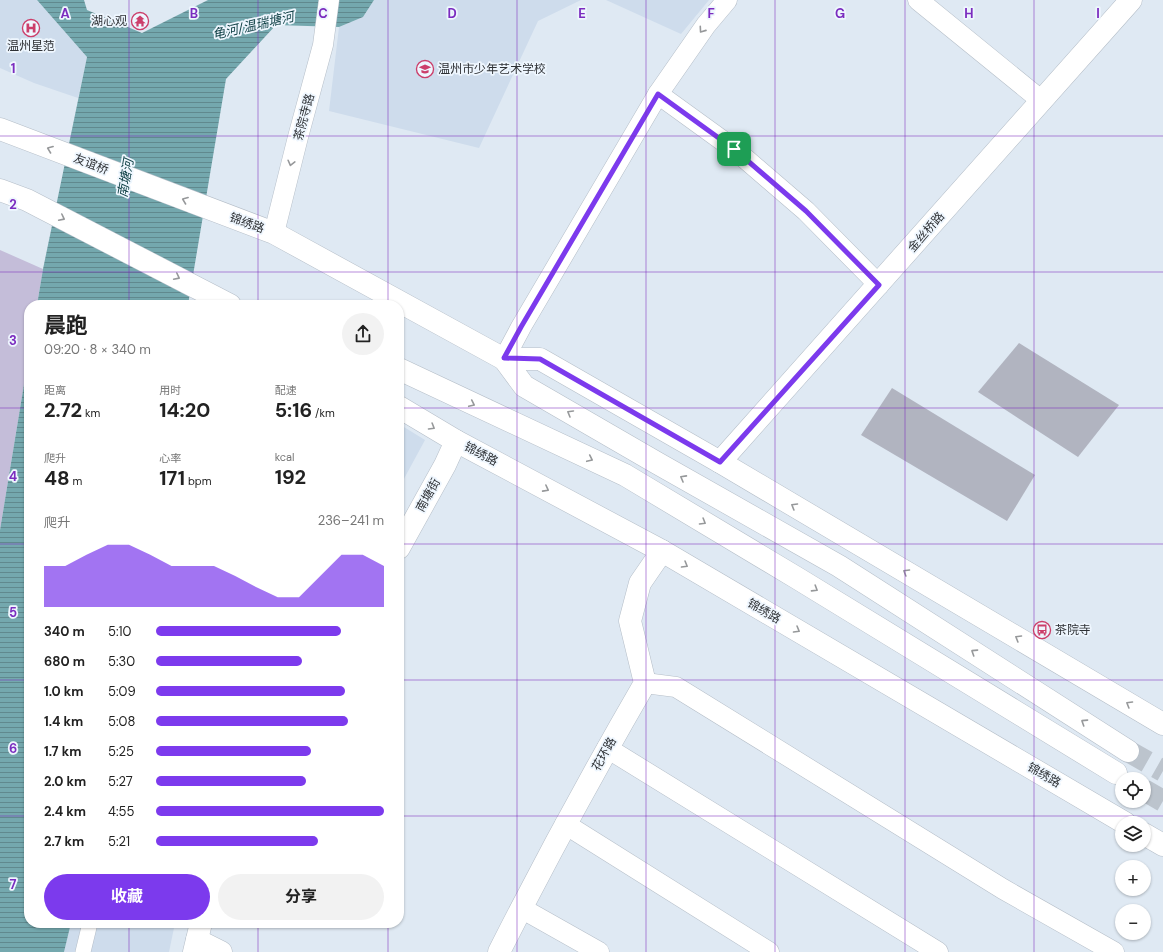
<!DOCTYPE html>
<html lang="zh">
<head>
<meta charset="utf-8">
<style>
  body { margin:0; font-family:"DM Sans","Noto Sans SC",sans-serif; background:#f2f2f2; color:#222; height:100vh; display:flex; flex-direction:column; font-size:15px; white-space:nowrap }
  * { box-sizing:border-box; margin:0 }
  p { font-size:13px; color:#767676 }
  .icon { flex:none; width:22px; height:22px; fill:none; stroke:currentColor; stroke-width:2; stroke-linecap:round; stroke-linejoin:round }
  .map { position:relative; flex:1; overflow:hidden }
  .details { position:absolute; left:24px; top:300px; width:380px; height:628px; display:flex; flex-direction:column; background:#fff; border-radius:16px; box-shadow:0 1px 3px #0004 }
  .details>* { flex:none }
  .tools { position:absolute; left:1115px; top:772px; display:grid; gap:8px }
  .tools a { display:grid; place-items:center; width:36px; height:36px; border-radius:50%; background:#fff; box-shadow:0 1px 3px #0004; font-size:20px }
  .pin { position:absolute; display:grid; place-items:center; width:34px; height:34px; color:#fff; margin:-17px; border-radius:8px; box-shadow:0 2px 6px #0006 }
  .round { display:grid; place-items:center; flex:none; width:42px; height:42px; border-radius:21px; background:#f2f2f2 }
  .summary { display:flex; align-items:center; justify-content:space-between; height:68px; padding:0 20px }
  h1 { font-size:22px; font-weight:700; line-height:30px }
  .stats { display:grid; grid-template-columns:repeat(3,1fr); gap:6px; height:68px; padding:4px 20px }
  .stats div { display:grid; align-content:center }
  .stats b { font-size:20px; font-weight:700 }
  .stats small { font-size:11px; font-weight:400 }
  .stats p { font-size:11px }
  .chart { height:112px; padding:8px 20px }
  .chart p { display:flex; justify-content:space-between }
  .chart svg { width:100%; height:72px; margin-top:4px; fill:#7c3aed; opacity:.7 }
  .action { display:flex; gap:8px; margin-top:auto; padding:8px 20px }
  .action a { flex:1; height:46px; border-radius:24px; background:#7c3aed; color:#fff; font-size:16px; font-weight:700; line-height:46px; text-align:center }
  .action a+a { background:#f2f2f2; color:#222 }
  ul { padding:0 20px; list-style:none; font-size:13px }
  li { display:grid; grid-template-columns:64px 48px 1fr; align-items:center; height:30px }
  li i { height:10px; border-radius:5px; background:#7c3aed }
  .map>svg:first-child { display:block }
  .built { fill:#cedcec }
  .park { fill:#c4bdd9 }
  .water { fill:url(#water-rules) }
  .building { fill:#b1b4c0 }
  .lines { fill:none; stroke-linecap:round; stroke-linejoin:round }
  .primary-tunnel { stroke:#bcc4cd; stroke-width:22; stroke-dasharray:22 11; stroke-linecap:butt }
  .pedestrian-casing { stroke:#b5bec8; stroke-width:16 }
  .minor-casing { stroke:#b5bec8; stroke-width:21 }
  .tertiary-casing { stroke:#b5bec8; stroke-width:23 }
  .primary-casing { stroke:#b5bec8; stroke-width:23 }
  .pedestrian { stroke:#fff; stroke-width:15 }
  .minor { stroke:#fff; stroke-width:20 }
  .tertiary { stroke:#fff; stroke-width:22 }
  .primary { stroke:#fff; stroke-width:22 }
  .oneway { stroke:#96989a }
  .route-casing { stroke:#fff; stroke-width:8 }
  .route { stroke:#7c3aed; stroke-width:5 }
  .grid { fill:none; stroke:#7b2cbf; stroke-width:1; stroke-opacity:0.55 }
  .labels { text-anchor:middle; stroke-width:3.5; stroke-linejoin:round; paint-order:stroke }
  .poi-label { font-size:12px; fill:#2e3135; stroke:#eef6fe; text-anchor:start }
  .street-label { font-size:12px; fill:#2e3135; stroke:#eef6fe }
  .water-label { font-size:13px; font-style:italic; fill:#134348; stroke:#eef6fe }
  .grid-label { font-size:13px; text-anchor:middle; font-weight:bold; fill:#7b2cbf; stroke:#eef6fe; stroke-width:3.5; stroke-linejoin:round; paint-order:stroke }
</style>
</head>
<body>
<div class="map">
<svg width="1163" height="952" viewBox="0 0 1163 952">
  <defs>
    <pattern id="water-rules" width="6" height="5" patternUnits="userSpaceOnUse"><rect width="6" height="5" fill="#74a8ae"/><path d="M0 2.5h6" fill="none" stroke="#60898e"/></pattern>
  </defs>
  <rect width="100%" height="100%" fill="#dfe9f3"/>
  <!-- built -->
  <g class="built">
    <polygon points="0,0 37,0 87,57 78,98 34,83 0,68"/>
    <polygon points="374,0 581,0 538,21 479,148 329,111 339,27 363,17"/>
    <polygon points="606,0 709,0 681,34"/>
    <polygon points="399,424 425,440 399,488"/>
    <polygon points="71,923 175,923 169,952 64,952"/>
  </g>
  <!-- park -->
  <polygon class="park" points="0,250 43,269 37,305 29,305 29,354 0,530"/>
  <!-- water -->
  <g class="water">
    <polygon points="37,0 84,0 87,10 142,33 208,0 374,0 363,17 339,27 276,25 226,79 188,305 37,305 43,269 87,57"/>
    <polygon points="29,354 29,923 71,923 64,952 0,952 0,530"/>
  </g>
  <!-- building -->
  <g class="building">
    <polygon points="1019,343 1119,405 1078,457 978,392"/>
    <polygon points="892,388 1035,475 1007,521 861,435"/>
  </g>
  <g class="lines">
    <!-- primary-tunnel -->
    <g class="primary-tunnel">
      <polyline points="1128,751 1163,771"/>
      <polyline points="1144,790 1163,801"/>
    </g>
    <!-- pedestrian casing -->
    <g class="pedestrian-casing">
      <polyline id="pedestrian" points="83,952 90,923"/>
    </g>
    <!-- minor casing -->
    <g class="minor-casing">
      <g id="minor">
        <polyline points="918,0 1042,101"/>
        <polyline points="658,94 734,149 806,211 879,285"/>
        <polyline points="274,233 298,137 323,45 329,0"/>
        <polyline points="504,359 521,327 658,94 706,25 727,0"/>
        <polyline points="645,683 676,687 1003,889 1114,952"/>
        <polyline points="607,748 938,952"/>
        <polyline points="565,824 769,952"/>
        <polyline points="521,908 599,952"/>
      </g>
    </g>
    <!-- tertiary casing -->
    <g class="tertiary-casing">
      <g id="tertiary">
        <polyline points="720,462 1131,0"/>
        <polyline points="399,548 445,465 456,441"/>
        <polyline points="197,940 221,952"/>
        <polyline points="194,952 201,923"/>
        <path d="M499,952c46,-91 95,-181 146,-269l-15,-62 10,-38 22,-32"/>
      </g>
    </g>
    <!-- primary casing -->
    <g class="primary-casing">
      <g id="primary">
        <polyline points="0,129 274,233 504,359 540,359 720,462 1163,724"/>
        <polyline points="0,190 27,200 230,305"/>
        <polyline points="504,359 524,386 657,463 839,566 1128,751"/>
        <polyline points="399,369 625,475 797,578 1116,773"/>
        <polyline points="399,407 456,441 662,551 1125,823"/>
        <polyline points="1144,834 1163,845"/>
      </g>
    </g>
    <!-- pedestrian -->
    <use href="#pedestrian" class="pedestrian"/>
    <!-- minor -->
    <use href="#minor" class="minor"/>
    <!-- tertiary -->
    <use href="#tertiary" class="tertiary"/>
    <!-- primary -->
    <use href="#primary" class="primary"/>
  </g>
  <!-- one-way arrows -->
  <defs><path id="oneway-chevron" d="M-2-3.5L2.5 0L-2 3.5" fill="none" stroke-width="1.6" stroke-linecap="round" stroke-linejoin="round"/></defs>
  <g class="oneway">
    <use href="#oneway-chevron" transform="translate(702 30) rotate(125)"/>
    <use href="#oneway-chevron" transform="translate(50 149) rotate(-159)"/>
    <use href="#oneway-chevron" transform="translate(291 163) rotate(104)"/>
    <use href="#oneway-chevron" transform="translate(185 200) rotate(-159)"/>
    <use href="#oneway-chevron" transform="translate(62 218) rotate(27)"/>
    <use href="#oneway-chevron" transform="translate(177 277) rotate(27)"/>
    <use href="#oneway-chevron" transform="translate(472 404) rotate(25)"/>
    <use href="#oneway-chevron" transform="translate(570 413) rotate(-150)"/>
    <use href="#oneway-chevron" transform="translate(432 427) rotate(31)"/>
    <use href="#oneway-chevron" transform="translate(590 459) rotate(25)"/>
    <use href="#oneway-chevron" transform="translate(683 478) rotate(-151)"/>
    <use href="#oneway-chevron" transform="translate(546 489) rotate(28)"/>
    <use href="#oneway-chevron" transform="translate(794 506) rotate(-149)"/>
    <use href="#oneway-chevron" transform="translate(703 522) rotate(31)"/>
    <use href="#oneway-chevron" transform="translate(685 565) rotate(30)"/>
    <use href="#oneway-chevron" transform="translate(906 572) rotate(-149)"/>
    <use href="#oneway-chevron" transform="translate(815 589) rotate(32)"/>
    <use href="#oneway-chevron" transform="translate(797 630) rotate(30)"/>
    <use href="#oneway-chevron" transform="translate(1018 638) rotate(-149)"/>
    <use href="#oneway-chevron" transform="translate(974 652) rotate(-147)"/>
    <use href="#oneway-chevron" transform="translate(1129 704) rotate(-149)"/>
    <use href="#oneway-chevron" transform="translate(1084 722) rotate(-147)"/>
  </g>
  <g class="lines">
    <!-- route casing -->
    <g class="route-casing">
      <polygon id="route" points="658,94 734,149 806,211 879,285 720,462 540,359 504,358 521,327"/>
    </g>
    <!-- route -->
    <use href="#route" class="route"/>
  </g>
  <!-- grid -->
  <path class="grid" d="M129,0v305M258,0v305M388,0v305M517,0v952M646,0v952M775,0v952M905,0v952M1034,0v952M0,136h1163M0,272h1163M0,408h29M399,408h764M0,544h29M399,544h764M0,680h29M399,680h764M0,816h29M399,816h764M129,923v29M258,923v29M388,923v29"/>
  <!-- icons -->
  <defs>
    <g id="temple-ring" transform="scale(0.9)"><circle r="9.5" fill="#eef6fe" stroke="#cc3e6a" stroke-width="1.5"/><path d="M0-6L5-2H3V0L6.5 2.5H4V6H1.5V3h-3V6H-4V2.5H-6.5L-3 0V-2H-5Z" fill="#cc3e6a"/></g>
    <g id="hospital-ring" transform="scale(0.9)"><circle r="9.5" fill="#eef6fe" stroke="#cc3e6a" stroke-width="1.5"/><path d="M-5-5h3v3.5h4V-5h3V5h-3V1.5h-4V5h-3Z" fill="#cc3e6a"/></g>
    <g id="school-ring" transform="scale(0.9)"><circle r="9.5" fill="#eef6fe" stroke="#cc3e6a" stroke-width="1.5"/><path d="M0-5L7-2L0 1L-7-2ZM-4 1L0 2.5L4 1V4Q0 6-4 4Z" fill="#cc3e6a"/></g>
    <g id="bus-ring" transform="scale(0.9)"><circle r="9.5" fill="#eef6fe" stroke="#cc3e6a" stroke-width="1.5"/><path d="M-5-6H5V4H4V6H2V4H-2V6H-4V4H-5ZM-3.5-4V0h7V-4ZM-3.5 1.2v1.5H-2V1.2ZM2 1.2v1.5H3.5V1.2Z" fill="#cc3e6a"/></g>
  </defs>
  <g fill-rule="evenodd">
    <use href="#temple-ring" x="140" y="21"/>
    <use href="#hospital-ring" x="31" y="28"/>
    <use href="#school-ring" x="425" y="69"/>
    <use href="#bus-ring" x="1042" y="630"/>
  </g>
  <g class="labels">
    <!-- poi labels -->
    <g class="poi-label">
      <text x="127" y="25" text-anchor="end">湖心观</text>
      <text x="31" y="50" text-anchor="middle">温州星范</text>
      <text x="438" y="73">温州市少年艺术学校</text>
      <text x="1055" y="634">茶院寺</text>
    </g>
    <!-- street labels -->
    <g class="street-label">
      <text transform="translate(304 117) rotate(-75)" y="4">茶院寺路</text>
      <text transform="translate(91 164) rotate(21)" y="4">友谊桥</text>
      <text transform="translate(247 223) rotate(20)" y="4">锦绣路</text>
      <text transform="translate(926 232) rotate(-49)" y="4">金丝桥路</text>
      <text transform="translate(481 454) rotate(28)" y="4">锦绣路</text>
      <text transform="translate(428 495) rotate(-61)" y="4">南塘街</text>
      <text transform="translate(764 611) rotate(30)" y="4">锦绣路</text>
      <text transform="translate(604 754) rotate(-61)" y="4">花环路</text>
      <text transform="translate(1044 775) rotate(30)" y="4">锦绣路</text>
    </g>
    <!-- water labels -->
    <g class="water-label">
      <text transform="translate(253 25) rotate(-13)" y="5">龟河/温瑞塘河</text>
      <text transform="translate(125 178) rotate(-80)" y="5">南塘河</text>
    </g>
  </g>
  <g class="grid-label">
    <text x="65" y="18">A</text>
    <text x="194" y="18">B</text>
    <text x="323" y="18">C</text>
    <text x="452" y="18">D</text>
    <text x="582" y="18">E</text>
    <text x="711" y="18">F</text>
    <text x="840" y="18">G</text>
    <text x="969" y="18">H</text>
    <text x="1098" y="18">I</text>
    <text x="13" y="73">1</text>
    <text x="13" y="209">2</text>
    <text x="13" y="345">3</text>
    <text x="13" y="481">4</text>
    <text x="13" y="617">5</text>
    <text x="13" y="753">6</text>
    <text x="13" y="889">7</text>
  </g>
</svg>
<div class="tools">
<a><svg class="icon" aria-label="locate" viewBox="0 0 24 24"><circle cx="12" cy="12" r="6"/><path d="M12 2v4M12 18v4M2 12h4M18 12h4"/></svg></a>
<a><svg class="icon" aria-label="layers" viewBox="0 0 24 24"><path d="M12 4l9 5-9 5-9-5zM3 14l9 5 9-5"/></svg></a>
<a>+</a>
<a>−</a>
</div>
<div class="pin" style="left:734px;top:149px;background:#1e9e55"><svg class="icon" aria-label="arrive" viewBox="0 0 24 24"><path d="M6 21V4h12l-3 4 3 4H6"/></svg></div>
<section class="details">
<div class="summary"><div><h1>晨跑</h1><p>09:20 · 8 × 340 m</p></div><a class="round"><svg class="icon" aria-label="share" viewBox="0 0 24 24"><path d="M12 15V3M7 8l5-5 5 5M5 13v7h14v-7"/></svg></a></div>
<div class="stats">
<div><p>距离</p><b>2.72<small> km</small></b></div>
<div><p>用时</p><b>14:20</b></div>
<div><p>配速</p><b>5:16<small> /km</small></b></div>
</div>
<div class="stats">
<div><p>爬升</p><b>48<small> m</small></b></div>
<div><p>心率</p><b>171<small> bpm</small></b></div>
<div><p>kcal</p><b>192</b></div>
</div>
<div class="chart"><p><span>爬升</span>236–241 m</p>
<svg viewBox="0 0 160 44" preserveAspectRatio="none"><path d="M0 44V19L10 19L20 12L30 6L40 6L50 12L60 19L70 19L80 19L90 25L100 32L110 38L120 38L130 25L140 12L150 12L160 19V44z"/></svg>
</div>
<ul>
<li><b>340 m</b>5:10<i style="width:81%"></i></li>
<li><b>680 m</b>5:30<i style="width:64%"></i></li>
<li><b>1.0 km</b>5:09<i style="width:83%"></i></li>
<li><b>1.4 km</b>5:08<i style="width:84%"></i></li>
<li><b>1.7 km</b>5:25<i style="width:68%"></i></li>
<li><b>2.0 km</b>5:27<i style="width:66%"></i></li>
<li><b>2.4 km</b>4:55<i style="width:100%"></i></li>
<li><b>2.7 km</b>5:21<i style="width:71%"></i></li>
</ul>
<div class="action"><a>收藏</a><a>分享</a></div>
</section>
</div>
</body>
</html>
